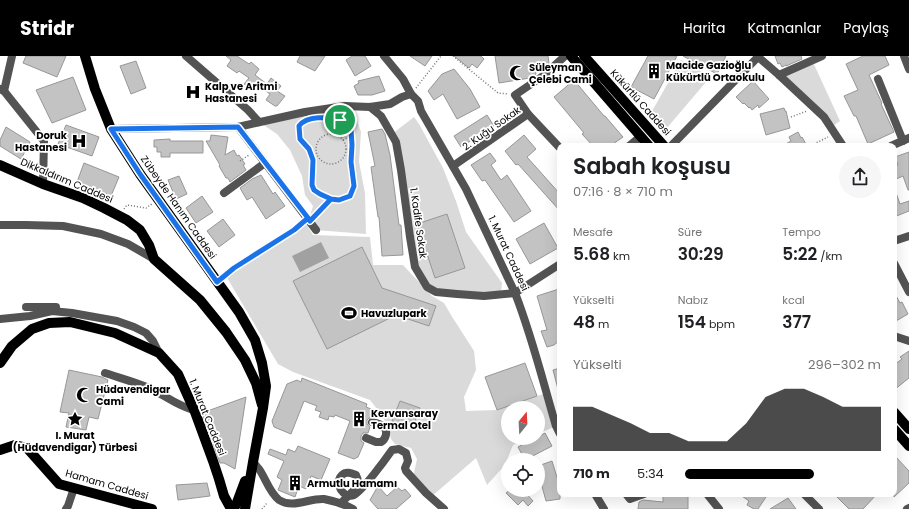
<!DOCTYPE html>
<html lang="tr">
<head>
<meta charset="utf-8">
<style>
  body { margin:0; font-family:Poppins,sans-serif; background:#f6f6f6; color:#202124; height:100vh; display:flex; flex-direction:column; font-size:15px; white-space:nowrap }
  * { box-sizing:border-box; margin:0 }
  p { font-size:13px; color:#757577 }
  .icon { flex:none; width:22px; height:22px; fill:none; stroke:currentColor; stroke-width:2; stroke-linecap:round; stroke-linejoin:round }
  .map { position:relative; flex:1; overflow:hidden }
  .sheet { position:absolute; left:557px; top:87px; width:340px; height:354px; display:flex; flex-direction:column; background:#fff; border-radius:8px; box-shadow:0 4px 16px #0002 }
  .sheet>* { flex:none }
  .needle { width:26px; rotate:18deg }
  .tools { position:absolute; left:501px; top:345px; display:grid; gap:8px }
  .tools a { display:grid; place-items:center; width:44px; height:44px; border-radius:50%; background:#fff; box-shadow:0 4px 16px #0002; font-size:20px }
  .pin { position:absolute; display:grid; place-items:center; width:34px; height:34px; color:#fff; margin:-17px; border:2px solid #fff; border-radius:50%; box-shadow:0 1px 4px #0007 }
  .round { display:grid; place-items:center; flex:none; width:42px; height:42px; border-radius:21px; background:#f6f6f6 }
  .head { display:flex; align-items:center; justify-content:space-between; height:68px; padding:0 16px }
  h1 { font-size:22px; font-weight:600; line-height:30px }
  .figures { display:grid; grid-template-columns:repeat(3,1fr); gap:6px; height:68px; padding:4px 16px }
  .figures div { display:grid; align-content:center }
  .figures b { font-size:17px; font-weight:600 }
  .figures small { font-size:11px; font-weight:400 }
  .figures p { font-size:11px }
  .chart { height:112px; padding:8px 16px }
  .chart p { display:flex; justify-content:space-between }
  .chart svg { width:100%; height:72px; margin-top:4px; fill:#000; opacity:.7 }
  ul { padding:0 16px; list-style:none; font-size:13px }
  li { display:grid; grid-template-columns:64px 48px 1fr; align-items:center; height:30px }
  li i { height:10px; border-radius:5px; background:#000 }
  header { display:flex; align-items:center; gap:24px; box-sizing:border-box; height:56px; padding:0 20px; background:#000; color:#fff }
  header strong { font-size:19px }
  nav { display:flex; gap:22px; margin-inline-start:auto; font-size:14px }
  .map>svg:first-child { display:block }
  .green { fill:#dadada }
  .water { fill:#a1a1a1 }
  .building { fill:#c3c3c3; stroke:#979797 }
  .lines { fill:none; stroke-linecap:round; stroke-linejoin:round }
  .path { stroke:#757575; stroke-width:1.5; stroke-dasharray:1 2; stroke-linecap:butt }
  .minor { stroke:#535353; stroke-width:8 }
  .major { stroke:#000; stroke-width:10 }
  .route-casing { stroke:#fff; stroke-width:8 }
  .route { stroke:#1a73e8; stroke-width:5 }
  .labels { text-anchor:middle; stroke-width:3.5; stroke-linejoin:round; paint-order:stroke }
  .poi-label { font-size:10px; font-weight:bold; fill:#000; stroke:#fff; text-anchor:start }
  .street-label { font-size:10px; fill:#000; stroke:#fff }
</style>
</head>
<body>
<header>
<strong>Stridr</strong>
<nav><a>Harita</a><a>Katmanlar</a><a>Paylaş</a></nav>
</header>
<div class="map">
<svg width="909" height="453" viewBox="0 0 909 453">
  <rect width="100%" height="100%" fill="#fff"/>
  <!-- green -->
  <g class="green">
    <polygon points="681,4 705,17 707,21 706,26 666,73 651,57"/>
    <polygon points="812,4 840,65 831,71 779,19"/>
    <polygon points="345,50 355,59 361,76 359,106 365,137 366,178 316,174 309,163 313,150 305,139 302,120 290,94 277,78 259,66"/>
    <polygon points="414,61 419,68 443,112 456,145 466,176 502,227 501,238 436,236 415,211 392,78"/>
    <polygon points="306,168 313,179 370,181 373,209 403,209 432,240 444,247 451,259 474,295 476,314 464,341 466,355 497,354 537,340 547,337 556,370 538,378 538,352 508,352 508,382 529,382 513,389 505,409 487,429 476,402 431,441 413,422 417,403 411,392 395,388 391,383 389,373 381,358 370,344 293,316 278,308 226,220 235,212"/>
  </g>
  <!-- water -->
  <polygon class="water" points="321,186 329,202 300,216 292,200"/>
  <!-- building -->
  <g class="building">
    <polygon points="26,0 66,0 57,21 23,7"/>
    <polygon points="226,0 237,0 249,8 251,6 259,13 255,19 267,28 271,22 281,30 277,35 285,40 277,50 275,50 266,44 270,38 259,30 255,35 244,28 249,22 239,15 237,17 227,10 231,4"/>
    <polygon points="300,0 325,0 315,15 297,6"/>
    <polygon points="352,0 365,0 371,10 355,20 346,4"/>
    <polygon points="410,0 432,0 425,10"/>
    <polygon points="454,0 481,0 484,3 477,12 472,8 469,12"/>
    <polygon points="495,0 548,0 549,7 542,14 534,7 536,18 530,22 499,27"/>
    <polygon points="648,0 677,0 654,43 631,31"/>
    <polygon points="683,0 726,0 717,18"/>
    <polygon points="775,0 801,0 802,3 786,10 786,9 782,11 780,7 778,8"/>
    <polygon points="863,0 885,0 889,9 869,19 882,47 881,48 894,76 868,88 856,60 854,60 844,40 858,34 846,8"/>
    <polygon points="136,5 146,32 131,38 120,10"/>
    <polygon points="454,13 470,33 480,51 457,63 443,38 434,44 428,35 442,18"/>
    <polygon points="379,20 385,35 372,39 358,39 354,30 359,27 358,25"/>
    <polygon points="73,21 86,54 52,67 36,34"/>
    <polygon points="574,24 604,60 605,60 623,81 610,90 593,90 582,78 584,77 554,41"/>
    <polygon points="753,25 769,43 759,52 758,49 752,54 750,51 749,52 744,47 743,48 736,41"/>
    <polygon points="784,52 785,55 786,55 790,72 766,79 760,58"/>
    <polygon points="487,59 494,70 461,91 454,80"/>
    <polygon points="66,69 99,81 92,100 58,88"/>
    <polygon points="6,71 30,86 21,103 0,90 0,84"/>
    <polygon points="382,73 385,78 390,99 399,169 401,169 403,199 382,200 379,161 378,161 371,111 375,110 368,76"/>
    <polygon points="798,76 801,82 802,81 807,90 782,90 791,85 789,81"/>
    <polygon points="211,79 228,81 225,99 234,94 237,100 239,99 245,108 243,109 246,114 230,126 228,122 226,122 219,110 220,109 206,85 210,85"/>
    <polygon points="524,79 536,93 527,101 560,138 560,155 518,108 516,109 505,95"/>
    <polygon points="170,83 170,85 203,85 203,97 170,97 170,101 161,101 161,96 157,96 157,91 154,91 154,84"/>
    <polygon points="909,96 909,134 908,134 903,120 894,124 894,111 898,109 895,101"/>
    <polygon points="490,97 496,105 491,109 501,124 507,119 531,155 514,166 485,124 482,125 471,109"/>
    <polygon points="84,107 119,121 111,140 77,126"/>
    <polygon points="261,119 273,138 275,136 285,150 266,163 252,141 247,144 240,132 252,123"/>
    <polygon points="179,120 187,138 176,143 168,124"/>
    <polygon points="895,134 900,148 909,145 909,155 894,161"/>
    <polygon points="202,140 213,156 196,167 186,152"/>
    <polygon points="447,158 465,212 435,222 417,168"/>
    <polygon points="223,163 235,179 219,191 207,175"/>
    <polygon points="544,167 558,192 530,208 516,183"/>
    <polygon points="362,191 382,232 436,250 429,270 396,259 327,293 293,225"/>
    <polygon points="559,233 560,238 560,284 554,289 547,291 541,275 547,274 537,240"/>
    <polygon points="894,236 900,247 902,246 908,258 896,265 894,262"/>
    <polygon points="909,295 909,322 894,334 894,309 902,303 900,301"/>
    <polygon points="525,307 537,340 497,354 485,321"/>
    <polygon points="560,312 560,333 558,333 553,314"/>
    <polygon points="69,314 102,321 108,324 98,363 89,361 86,374 66,371 69,357 60,356"/>
    <polygon points="302,322 367,348 366,351 371,353 374,359 373,361 369,362 367,364 367,368 370,371 368,377 363,377 361,380 361,385 364,387 358,401 354,403 338,397 350,365 335,359 334,361 329,360 328,364 319,361 321,356 315,354 317,350 304,345 291,378 274,371 272,365 287,328 297,324 301,326"/>
    <polygon points="246,341 235,413 224,407 220,407 202,357"/>
    <polygon points="400,345 420,352 412,373 392,365"/>
    <polygon points="545,377 552,390 525,404 518,391 535,382 538,382 538,381"/>
    <polygon points="298,390 330,403 321,424 311,420 306,433 299,430 295,441 278,434 282,424 277,421 284,405 268,398 270,393 286,399 288,393 295,396"/>
    <polygon points="894,399 909,415 909,427 894,441"/>
    <polygon points="552,405 559,428 560,427 560,443 546,445 540,423 538,424 538,410"/>
    <polygon points="207,427 210,440 178,444 176,429"/>
    <polygon points="378,430 387,440 397,431 402,435 405,433 411,440 396,453 378,453 370,444"/>
    <polygon points="510,434 523,434 533,445 528,450 523,444 518,449 506,437"/>
    <polygon points="663,438 688,438 688,453 638,453 639,446 643,444 663,446"/>
    <polygon points="739,438 768,438 758,453 754,453 747,449 749,445"/>
    <polygon points="834,438 877,438 863,453 849,453"/>
    <polygon points="788,442 796,453 770,453"/>
  </g>
  <g class="lines">
    <!-- path -->
    <g class="path">
      <polyline points="453,0 498,37 508,38"/>
      <polyline points="416,32 441,0"/>
      <polyline points="791,61 807,55"/>
      <path d="M319,62c8,-1 24,0 30,6 6,7 2,30 2,39 0,8 3,15 3,22 0,4 -2,8 -4,11l-11,4 -8,-1 -11,-5 -6,-4 -2,-5 1,-25 -4,-11 -9,-10 -1,-13 3,-4z"/>
      <circle cx="331" cy="93" r="15"/>
      <polyline points="343,84 351,80"/>
      <polyline points="814,88 828,81"/>
      <polyline points="240,105 249,99"/>
      <polyline points="124,153 127,149 146,152 152,148"/>
      <polyline points="315,159 331,143"/>
      <polyline points="224,220 234,212 295,174 302,167"/>
      <polyline points="262,453 267,447"/>
    </g>
    <!-- minor -->
    <g class="minor">
      <polyline points="186,0 248,54 259,66"/>
      <polyline points="757,0 779,19 824,61 843,90"/>
      <polyline points="904,0 909,13"/>
      <polyline points="779,19 822,0"/>
      <polyline points="878,23 903,85"/>
      <polyline points="0,33 4,35 44,85 43,128"/>
      <polyline points="4,35 12,0"/>
      <path d="M411,38l7,7 3,10 45,78 49,104c17,43 28,89 41,133l4,8"/>
      <polyline points="370,51 381,60 396,86 401,114 410,181 415,211 427,231 436,236 457,238 484,240 515,237 560,208"/>
      <polyline points="528,58 560,92"/>
      <polyline points="238,71 316,174"/>
      <polyline points="111,73 238,71 305,56 345,50 370,51 390,48 402,41 411,38 403,23 384,0"/>
      <polyline points="629,90 641,80"/>
      <polyline points="671,90 758,1"/>
      <polyline points="891,90 909,82"/>
      <polyline points="453,110 528,58 515,39 543,20 565,0"/>
      <polyline points="224,137 265,107"/>
      <polyline points="0,169 26,169 63,170 101,178 128,188 154,203"/>
      <polyline points="894,185 909,180"/>
      <polyline points="894,207 909,236"/>
      <polyline points="26,251 56,251"/>
      <polyline points="0,263 30,260 52,255 72,257 117,265 134,271 146,277 153,285 159,297"/>
      <polyline points="894,280 909,285"/>
      <path d="M105,317c15,5 30,9 44,15 16,7 28,18 45,22"/>
      <path d="M366,382l10,4h5c5,-3 7,-10 3,-15 -2,-3 -9,-4 -12,-5"/>
      <path d="M253,406c2,2 4,5 6,7 7,10 10,23 20,31 14,9 30,-2 45,-1 10,2 20,5 29,10"/>
      <polyline points="595,438 604,453"/>
      <polyline points="626,438 630,443 644,438"/>
      <polyline points="707,438 719,453"/>
      <polyline points="804,438 819,453"/>
      <path d="M341,447c5,-5 16,-14 17,-21 0,-2 -1,-5 -2,-7 -5,-2 -10,-4 -14,0 -9,9 2,24 12,20 9,-5 31,-35 38,-45l7,-1 7,4 2,8 -3,7 1,3 20,22 18,16"/>
      <polyline points="66,453 68,450 74,432"/>
      <polyline points="907,453 909,452"/>
    </g>
    <!-- major -->
    <g class="major">
      <polyline points="85,0 95,33 111,73 140,118 239,256 255,284 262,307 266,330 263,352 253,406 245,453"/>
      <polyline points="571,0 649,90"/>
      <polyline points="584,0 664,90"/>
      <polyline points="0,109 43,128 83,142 104,152 127,164 140,174 149,189 154,203 200,244 226,276 245,304 256,327 262,349"/>
      <polyline points="0,307 12,290 32,273 49,267 70,266 115,277 159,297 178,318 195,356 213,405 219,423 224,440 230,451"/>
      <polyline points="894,356 909,373"/>
      <polyline points="894,373 909,390"/>
      <polyline points="0,394 15,389 27,392 59,428 152,453"/>
      <polyline points="236,449 245,425"/>
    </g>
  </g>
  <g class="lines">
    <!-- route casing -->
    <g class="route-casing">
      <path id="route" d="M340,64l5,2 4,2 2,6 1,15 -1,17 3,24 -4,10 -11,4 -8,-1 -21,22 -2,-3 -14,12 -60,38 -17,14 -77,-108 -29,-45 127,-2 70,91 2,3 21,-22 -11,-5 -6,-4 -2,-5 1,-25 -4,-11 -9,-10 -1,-13c8,-11 29,-9 41,-6"/>
    </g>
    <!-- route -->
    <use href="#route" class="route"/>
  </g>
  <!-- icons -->
  <defs>
    <g id="building-bare" transform="scale(1.2)"><path d="M-4-6H4V6H1V3H-1V6H-4ZM-2.5-4.3h1.7v1.8h-1.7ZM.8-4.3h1.7v1.8H.8ZM-2.5-1h1.7V.8h-1.7ZM.8-1h1.7V.8H.8Z" fill="#000" stroke="#fff" stroke-width="2.5" paint-order="stroke"/></g>
    <g id="mosque-bare" transform="scale(1.2)"><path d="M3.5-4.9A6 6 0 1 0 3.5 4.9A5 5 0 1 1 3.5-4.9Z" fill="#000" stroke="#fff" stroke-width="2.5" paint-order="stroke"/></g>
    <g id="hospital-bare" transform="scale(1.2)"><path d="M-5-5h3v3.5h4V-5h3V5h-3V1.5h-4V5h-3Z" fill="#000" stroke="#fff" stroke-width="2.5" paint-order="stroke"/></g>
    <g id="stadium-bare" transform="scale(1.2)"><path d="M0-5a6.5 5 0 1 0 0 10a6.5 5 0 1 0 0-10ZM-3.5-1.8h7v3.6h-7Z" fill="#000" stroke="#fff" stroke-width="2.5" paint-order="stroke"/></g>
    <g id="sight-bare" transform="scale(1.2)"><path d="M0-6L1.8-2.2L6-1.7L2.9 1.2L3.7 5.4L0 3.3L-3.7 5.4L-2.9 1.2L-6-1.7L-1.8-2.2Z" fill="#000" stroke="#fff" stroke-width="2.5" paint-order="stroke"/></g>
  </defs>
  <g fill-rule="evenodd">
    <use href="#building-bare" x="654" y="15"/>
    <use href="#mosque-bare" x="517" y="17"/>
    <use href="#hospital-bare" x="193" y="36"/>
    <use href="#hospital-bare" x="79" y="85"/>
    <use href="#stadium-bare" x="349" y="257"/>
    <use href="#mosque-bare" x="84" y="339"/>
    <use href="#sight-bare" x="75" y="363"/>
    <use href="#building-bare" x="359" y="363"/>
    <use href="#building-bare" x="295" y="427"/>
  </g>
  <g class="labels">
    <!-- poi labels -->
    <g class="poi-label">
      <text x="666" y="13">Macide Gazioğlu<tspan x="666" dy="12">Kükürtlü Ortaokulu</tspan></text>
      <text x="529" y="15">Süleyman<tspan x="529" dy="12">Çelebi Cami</tspan></text>
      <text x="205" y="34">Kalp ve Aritmi<tspan x="205" dy="12">Hastanesi</tspan></text>
      <text x="67" y="83" text-anchor="end">Doruk<tspan x="67" dy="12">Hastanesi</tspan></text>
      <text x="361" y="261">Havuzlupark</text>
      <text x="96" y="337">Hüdavendigar<tspan x="96" dy="12">Cami</tspan></text>
      <text x="371" y="361">Kervansaray<tspan x="371" dy="12">Termal Otel</tspan></text>
      <text x="75" y="383" text-anchor="middle">I. Murat<tspan x="75" dy="12">(Hüdavendigar) Türbesi</tspan></text>
      <text x="307" y="431">Armutlu Hamamı</text>
    </g>
    <!-- street labels -->
    <g class="street-label">
      <text transform="translate(641 46) rotate(48)" y="4">Kükürtlü Caddesi</text>
      <text transform="translate(491 72) rotate(-35)" y="4">2. Kuğu Sokak</text>
      <text transform="translate(67 124) rotate(23)" y="4">Dikkaldırım Caddesi</text>
      <text transform="translate(179 151) rotate(55)" y="4">Zübeyde Hanım Caddesi</text>
      <text transform="translate(419 167) rotate(82)" y="4">1. Kadife Sokak</text>
      <text transform="translate(509 197) rotate(65)" y="4">1. Murat Caddesi</text>
      <text transform="translate(208 361) rotate(68)" y="4">1. Murat Caddesi</text>
      <text transform="translate(107 428) rotate(16)" y="4">Hamam Caddesi</text>
    </g>
  </g>
</svg>
<div class="tools">
<a><svg class="needle" viewBox="-14 -14 28 28"><path d="M0-13l5 13h-10z" fill="#e53935"/><path d="M0 13l5-13h-10z" fill="#757577"/></svg></a>
<a><svg class="icon" aria-label="locate" viewBox="0 0 24 24"><circle cx="12" cy="12" r="6"/><path d="M12 2v4M12 18v4M2 12h4M18 12h4"/></svg></a>
</div>
<div class="pin" style="left:340px;top:64px;background:#1e9e55"><svg class="icon" aria-label="arrive" viewBox="0 0 24 24"><path d="M6 21V4h12l-3 4 3 4H6"/></svg></div>
<section class="sheet">
<div class="head"><div><h1>Sabah koşusu</h1><p>07:16 · 8 × 710 m</p></div><a class="round"><svg class="icon" aria-label="share" viewBox="0 0 24 24"><path d="M12 15V3M7 8l5-5 5 5M5 13v7h14v-7"/></svg></a></div>
<div class="figures">
<div><p>Mesafe</p><b>5.68<small> km</small></b></div>
<div><p>Süre</p><b>30:29</b></div>
<div><p>Tempo</p><b>5:22<small> /km</small></b></div>
</div>
<div class="figures">
<div><p>Yükselti</p><b>48<small> m</small></b></div>
<div><p>Nabız</p><b>154<small> bpm</small></b></div>
<div><p>kcal</p><b>377</b></div>
</div>
<div class="chart"><p><span>Yükselti</span>296–302 m</p>
<svg viewBox="0 0 160 44" preserveAspectRatio="none"><path d="M0 44V17L10 17L20 22L30 27L40 33L50 33L60 38L70 38L80 38L90 27L100 11L110 6L120 6L130 11L140 17L150 17L160 17V44z"/></svg>
</div>
<ul>
<li><b>710 m</b>5:34<i style="width:66%"></i></li>
</ul>
</section>
</div>
</body>
</html>
